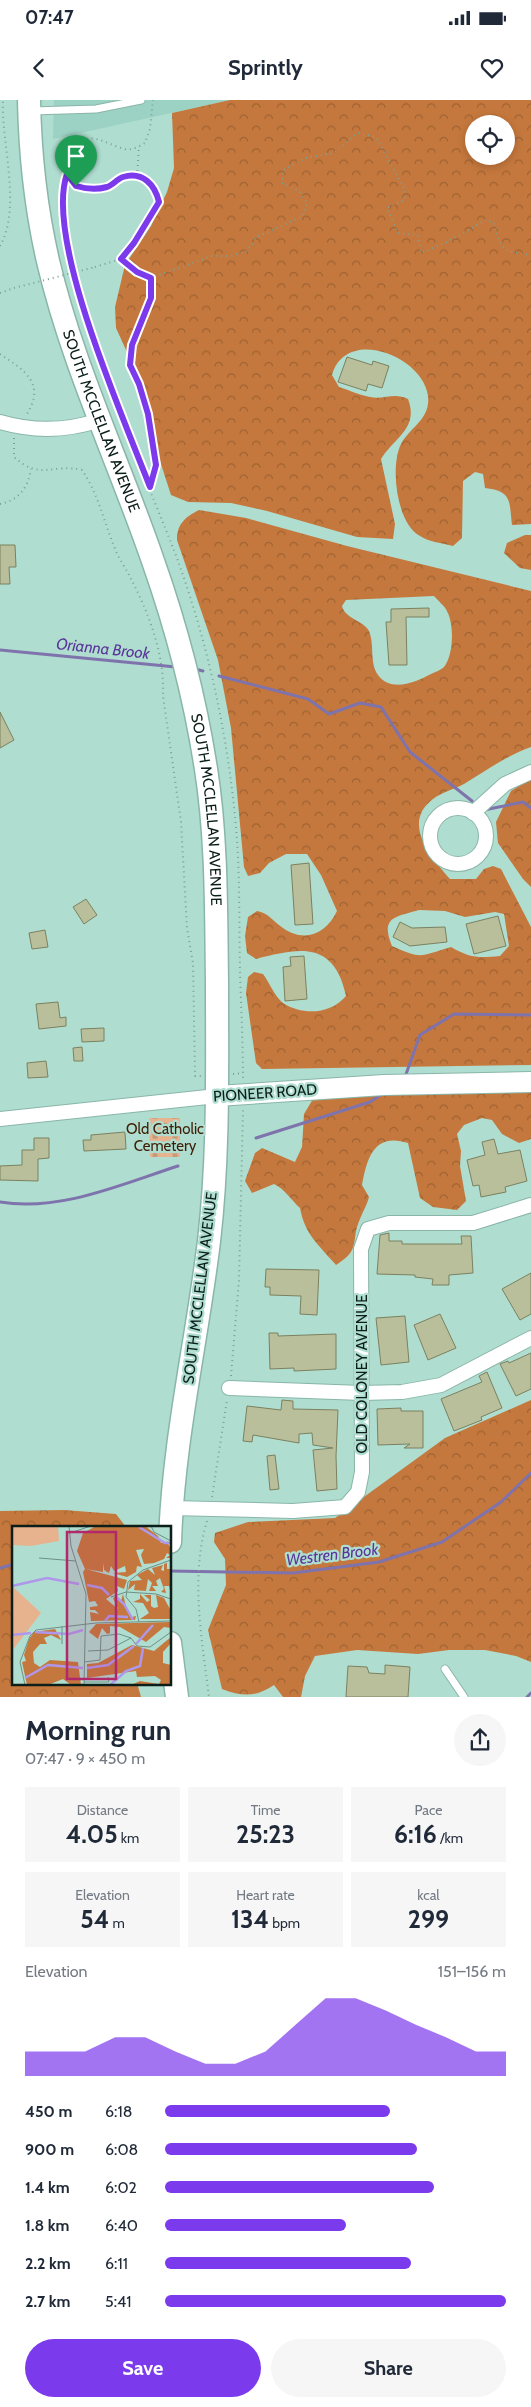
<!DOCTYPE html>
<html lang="en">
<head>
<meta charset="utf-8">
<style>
  body { margin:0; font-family:Cabin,sans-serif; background:#f6f6f7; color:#1f2937; height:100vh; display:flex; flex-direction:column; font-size:19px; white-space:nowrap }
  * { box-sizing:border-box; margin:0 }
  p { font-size:16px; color:#747a83 }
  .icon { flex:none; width:28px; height:28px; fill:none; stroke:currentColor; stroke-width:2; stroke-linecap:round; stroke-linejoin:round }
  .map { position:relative; height:1597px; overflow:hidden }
  .sheet { display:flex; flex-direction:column; background:#fff; flex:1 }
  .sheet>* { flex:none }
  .tools { position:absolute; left:465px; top:15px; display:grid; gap:10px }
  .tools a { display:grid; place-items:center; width:50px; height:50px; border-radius:50%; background:#fff; box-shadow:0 2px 8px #0003; font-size:25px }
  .pin { position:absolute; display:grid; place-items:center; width:42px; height:42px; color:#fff; margin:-51px -21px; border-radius:50% 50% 50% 0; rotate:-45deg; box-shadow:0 0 5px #0007 }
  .pin .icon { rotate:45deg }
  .round { display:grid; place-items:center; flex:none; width:52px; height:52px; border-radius:26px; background:#f6f6f7 }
  .headline { display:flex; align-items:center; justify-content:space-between; height:85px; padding:0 25px }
  h1 { font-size:28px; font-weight:700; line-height:38px }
  .metrics { display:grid; grid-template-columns:repeat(3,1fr); gap:8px; height:85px; padding:5px 25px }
  .metrics div { display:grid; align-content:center; border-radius:0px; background:#f6f6f7; text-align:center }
  .metrics b { font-size:25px; font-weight:700 }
  .metrics small { font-size:14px; font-weight:400 }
  .metrics p { font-size:14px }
  .chart { height:140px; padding:10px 25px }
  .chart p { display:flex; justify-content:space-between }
  .chart svg { width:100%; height:90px; margin-top:5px; fill:#7c3aed; opacity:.7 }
  .action { display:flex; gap:10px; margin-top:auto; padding:10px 25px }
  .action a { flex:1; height:58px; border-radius:30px; background:#7c3aed; color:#fff; font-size:20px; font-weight:700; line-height:58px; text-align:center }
  .action a+a { background:#f6f6f7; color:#1f2937 }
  ul { padding:0 25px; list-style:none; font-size:16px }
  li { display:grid; grid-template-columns:80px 60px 1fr; align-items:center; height:38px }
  li i { height:12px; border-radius:6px; background:#7c3aed }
  .status { display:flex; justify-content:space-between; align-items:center; height:35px; padding:0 25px; background:#fff; direction:ltr }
  .status svg { height:14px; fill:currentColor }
  header { display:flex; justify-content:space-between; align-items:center; height:65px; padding:0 25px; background:#fff; font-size:22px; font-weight:700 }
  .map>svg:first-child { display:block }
  .built { fill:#9cd2c4 }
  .forest { fill:url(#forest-crowns); fill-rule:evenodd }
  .cemetery { fill:url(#cemetery-stones) }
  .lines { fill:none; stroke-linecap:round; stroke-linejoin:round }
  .stream { stroke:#7e73ac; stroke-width:3 }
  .building { fill:#b9bf9b; stroke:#7b815f }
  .lane-casing { stroke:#89b6a9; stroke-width:9 }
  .street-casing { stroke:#89b6a9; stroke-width:16 }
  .secondary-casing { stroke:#89b6a9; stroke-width:22 }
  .primary-casing { stroke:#89b6a9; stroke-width:25 }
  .path { stroke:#7ba196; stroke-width:2; stroke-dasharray:1 4; stroke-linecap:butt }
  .lane { stroke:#fff; stroke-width:7 }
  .street { stroke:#fff; stroke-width:14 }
  .secondary { stroke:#fff; stroke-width:20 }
  .primary { stroke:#fff; stroke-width:22 }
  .path-bridge { stroke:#7ba196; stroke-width:2; stroke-dasharray:1 4; stroke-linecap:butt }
  .route-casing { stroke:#fff; stroke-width:10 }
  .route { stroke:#7c3aed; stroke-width:6 }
  .labels { text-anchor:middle; stroke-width:4.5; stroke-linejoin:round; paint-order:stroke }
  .street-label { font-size:15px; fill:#0c1e1a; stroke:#afddd0 }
  .park-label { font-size:15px; fill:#3f2006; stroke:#afddd0 }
  .water-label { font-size:16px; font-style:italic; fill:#5a3798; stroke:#afddd0 }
  .inset-river { fill:none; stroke:#af97eb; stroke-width:2.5 }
  .inset-road { fill:none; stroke:#6e9187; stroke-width:1 }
  .view { fill:#b1296b; fill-opacity:0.15; stroke:#b1296b; stroke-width:2.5 }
  .inset-edge { fill:none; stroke:#0c1e1a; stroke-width:2.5 }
</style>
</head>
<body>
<div class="status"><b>07:47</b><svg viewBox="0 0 49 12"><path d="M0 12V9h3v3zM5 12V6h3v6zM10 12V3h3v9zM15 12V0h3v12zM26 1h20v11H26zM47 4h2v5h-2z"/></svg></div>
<header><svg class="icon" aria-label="back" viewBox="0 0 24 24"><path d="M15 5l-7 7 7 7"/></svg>Sprintly<svg class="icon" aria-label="heart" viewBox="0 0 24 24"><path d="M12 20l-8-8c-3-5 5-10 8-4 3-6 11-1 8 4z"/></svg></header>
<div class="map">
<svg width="531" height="1597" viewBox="0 0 531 1597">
  <defs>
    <pattern id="forest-crowns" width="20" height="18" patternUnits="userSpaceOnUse" patternTransform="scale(1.25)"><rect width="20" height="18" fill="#c5783d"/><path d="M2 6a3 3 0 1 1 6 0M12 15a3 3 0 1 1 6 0" fill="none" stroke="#9e6232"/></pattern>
    <pattern id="cemetery-stones" width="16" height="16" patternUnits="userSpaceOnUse" patternTransform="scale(1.25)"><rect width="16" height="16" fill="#e7b38f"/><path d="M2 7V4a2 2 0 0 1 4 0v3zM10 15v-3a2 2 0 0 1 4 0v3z" fill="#c59a7b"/></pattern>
  </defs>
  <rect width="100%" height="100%" fill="#afddd0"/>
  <!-- built -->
  <polygon class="built" points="54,0 230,0 53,39"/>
  <!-- forest -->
  <g class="forest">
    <path d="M230,0h301v424l-19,1c-3,-23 1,-34 -27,-37l-2,-14 -8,-2 -12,9 -1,57 -9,8c-11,-3 -24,-4 -33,-10 -24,-13 -30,-70 -19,-92 8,-16 30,-25 27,-48 -5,-40 -82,-70 -96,-21l7,12c10,3 20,8 31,10 14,3 24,-5 38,2 11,29 -13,38 -27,60l14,65 -2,15 -36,-2 -90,-26 -36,-8 -43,-1 -17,-7 -11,-34 -12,-63 -32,-70 -1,-21 10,-42 26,-39 16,-34 7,-24 -2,-55zM474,24h32v32h-32z"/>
    <path d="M199,410l47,8 101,28 184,45v156c-25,9 -44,23 -67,37 -9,5 -22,8 -31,15 -32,24 -2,58 17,80h26l8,-10 9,-3 8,3 30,58v138l-269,4 -6,-6 -10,-70 2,-16 6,-5 9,2c6,8 12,23 20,29 20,13 48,11 63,-7 -12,-56 -47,-48 -90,-37l-9,-6 -2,-17 3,-19 9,-6c11,2 14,8 22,14 23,19 46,11 58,-14l-16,-36 -14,-21h-21l-17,9 -9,10 -12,3 -4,-9 -13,-139 -13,-68 -41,-120c0,-16 8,-23 22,-30zM434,496c4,5 10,9 13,15 7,13 7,43 -3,56 -3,3 -9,5 -13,7 -15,8 -40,19 -53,1 -9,-13 -3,-29 -9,-44 -6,-11 -24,-12 -27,-25l4,-6zM419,810l26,1 20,6 30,-5 9,2 5,32 -9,10c-22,2 -30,2 -49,-9 -31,9 -28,13 -59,-1 -12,-29 3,-29 27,-36z"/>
    <polygon points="525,435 531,435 531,470 520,468 504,453 507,443"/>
    <polygon points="531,678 531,787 523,779 498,743 496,722 511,691"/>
    <path d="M531,989v50l-12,4 -17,-9 -10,-14 -10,-2 -18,7 -7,9 4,17 -1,15 6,35 -9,9 -24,-3 -13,-9 -12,-55c-34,-11 -41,15 -46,42l7,12c-2,8 -6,14 -9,22 -10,22 2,30 -24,46 -17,-20 -31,-30 -36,-57 -9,-8 -15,-19 -26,-24l-22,9 -7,-12 10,-28 7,-5 33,14 7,-15 2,-33 9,-15 50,-7z"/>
    <path d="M531,1300v262l-15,-6 -31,-6h-36l-31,4 -61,-4 -42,6 -10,20 -4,21h-18l-9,-12c-18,12 -31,12 -52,4l-14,-59 18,-45 -1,-26 -11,-17 1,-9 33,-11 87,-4 110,-80z"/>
    <polygon points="64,1410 116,1414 126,1427 14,1427 14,1583 137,1583 141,1597 0,1597 0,1411"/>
  </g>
  <!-- cemetery -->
  <polygon class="cemetery" points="149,1018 180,1018 180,1057 150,1057"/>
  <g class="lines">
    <!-- stream -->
    <g class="stream">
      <polyline points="0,550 176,567"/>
      <polyline points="195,569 203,571"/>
      <polyline points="219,576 308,599 329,614 360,603 381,607 410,652 472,701"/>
      <polyline points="484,710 523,702 531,708"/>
      <polyline points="405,977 420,935 454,914 531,915"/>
      <polyline points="256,1038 370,1002 382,994"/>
      <path d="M0,1102c60,10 122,-18 178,-36"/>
      <polyline points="0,1468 14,1464"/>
      <polyline points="170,1471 293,1473 379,1462 442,1442 501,1402 531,1373"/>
      <polyline points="527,1597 531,1593"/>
    </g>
  </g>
  <!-- building -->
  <g class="building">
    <polygon points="347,257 372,265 373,261 389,266 382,288 368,284 366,291 338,282"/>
    <polygon points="0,445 15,445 16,467 9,467 10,484 0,484"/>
    <polygon points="429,508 429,517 406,517 407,565 389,565 386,522 391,522 391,509"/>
    <polygon points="0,612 14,640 0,648"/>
    <polygon points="309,763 313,824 295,825 291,765"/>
    <polygon points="86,799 97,815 84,824 73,807"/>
    <polygon points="498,816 506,846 474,854 466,824"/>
    <polygon points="400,822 412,828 445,827 447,842 410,846 393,837"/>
    <polygon points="45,830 48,847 32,849 29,833"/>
    <polygon points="304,856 307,899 285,901 283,867 291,866 290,857"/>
    <polygon points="58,902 60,918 66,917 66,926 39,929 36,904"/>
    <polygon points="104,928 104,941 82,942 81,929"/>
    <polygon points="82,947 83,961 74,961 73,948"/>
    <polygon points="46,961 48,977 28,978 27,963"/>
    <polygon points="125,1032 126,1049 84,1051 83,1040 91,1040 91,1035"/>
    <polygon points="34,1038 49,1038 49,1058 38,1059 38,1081 0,1080 0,1066 22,1065 22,1050 34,1050"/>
    <polygon points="494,1039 498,1054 520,1050 527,1081 505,1087 506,1092 481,1097 479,1085 473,1086 467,1060 485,1055 482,1042"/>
    <polygon points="389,1133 389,1141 402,1141 402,1144 462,1144 461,1136 471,1136 473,1173 449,1175 449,1185 432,1185 433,1179 415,1177 415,1175 377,1174 380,1135"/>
    <polygon points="266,1169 319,1170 317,1215 300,1214 301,1196 270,1195 270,1187 265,1187"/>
    <polygon points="531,1173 531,1214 520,1220 502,1189"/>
    <polygon points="440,1214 456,1248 428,1260 414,1225"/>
    <polygon points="405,1216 409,1262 381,1265 376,1218"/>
    <polygon points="269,1233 278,1233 278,1236 336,1234 336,1269 294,1271 294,1268 270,1269"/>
    <polygon points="531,1253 531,1289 516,1296 500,1264 508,1261 509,1263"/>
    <polygon points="487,1272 502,1308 481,1317 482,1320 454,1331 441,1299 482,1282 479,1276"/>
    <polygon points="282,1300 293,1301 293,1309 338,1310 336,1356 337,1389 317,1391 313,1350 333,1348 313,1345 312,1333 299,1334 299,1343 253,1335 252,1342 243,1341 247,1306 281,1310"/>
    <polygon points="401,1308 401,1311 423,1311 423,1348 404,1348 410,1344 378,1345 377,1309"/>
    <polygon points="275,1355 279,1389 270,1390 267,1356"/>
    <polygon points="385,1565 410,1567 408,1597 346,1597 348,1566 367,1567 369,1573 385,1574"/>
  </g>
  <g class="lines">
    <!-- lane casing -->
    <g class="lane-casing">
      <g id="lane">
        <polyline points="32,11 96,9 141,0"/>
        <polyline points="445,1569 464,1597"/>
      </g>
    </g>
    <!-- street casing -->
    <g class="street-casing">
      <g id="street">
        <path d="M0,322c34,10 67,9 100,-2"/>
        <circle cx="458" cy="736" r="28"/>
        <polyline points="473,713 505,684 531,672"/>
        <polyline points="0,1019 217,996"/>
        <polyline points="229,1288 362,1293 402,1292 441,1285 531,1238"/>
        <polyline points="171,1408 293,1411 345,1407 358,1392 362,1372 361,1149 368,1129 389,1123 473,1123 531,1105"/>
      </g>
    </g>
    <!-- secondary casing -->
    <g class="secondary-casing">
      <polyline id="secondary" points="217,996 384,985 531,982"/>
    </g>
    <!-- primary casing -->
    <g class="primary-casing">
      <g id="primary">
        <path id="s1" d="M29,0c1,53 7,109 19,161 24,103 71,201 105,300 24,68 42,137 53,208 11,70 10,143 11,214 0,86 2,172 -8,258 -12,100 -36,200 -39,301"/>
        <polyline points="170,1543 177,1597"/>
      </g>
    </g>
    <!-- path -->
    <g class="path">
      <path d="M67,74c-27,72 82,308 111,387 32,89 52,185 59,279 3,43 2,87 3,131 1,36 3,72 3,108"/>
      <polyline points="137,76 139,46"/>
      <path d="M0,146c22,-38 1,-103 3,-146"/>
      <path d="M121,159l16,13 14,6 61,-22h19l16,-5 10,-14 46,-21 4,-13 -8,-12 -17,-8 1,-13 23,-12 28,-5 24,-20 18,4 29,53 -1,10 -17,8 11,25 20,2 3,18 26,-11 39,-22 8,3c8,28 7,28 37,32"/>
      <path d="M95,167l26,-8 13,-16 25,-41c-3,-14 -8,-23 -23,-26 -13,-3 -18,7 -28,11 -11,4 -29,4 -35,-6 -4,-5 -8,-11 -7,-17 2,-9 5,-15 11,-20 16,-13 31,1 47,5 8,2 15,-3 21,-6l5,-14 3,-29"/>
      <polyline points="0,193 14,188"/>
      <path d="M0,254c24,16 46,29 27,60"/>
      <path d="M14,338v19c26,24 39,6 68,13 17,25 22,53 34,81 3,8 9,16 13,24 19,36 36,79 34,121l18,126 6,106 6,35 2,113h6"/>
      <polyline points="145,388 150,387 156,365 148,313 139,284 131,265 132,245 151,198 151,178"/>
      <path d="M0,404c19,-4 28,-16 31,-35"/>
      <polyline points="233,974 243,973"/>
      <polyline points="231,1276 239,1180 243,1009"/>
      <polyline points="212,1397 227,1300"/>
      <path d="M207,1421c-17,56 -5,119 2,176"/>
    </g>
    <!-- lane -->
    <use href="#lane" class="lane"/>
    <!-- street -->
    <use href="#street" class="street"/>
    <!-- secondary -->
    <use href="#secondary" class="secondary"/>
    <!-- primary -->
    <use href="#primary" class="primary"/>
    <!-- path-bridge -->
    <polyline class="path-bridge" points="14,188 95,167"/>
  </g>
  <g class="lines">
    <!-- route casing -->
    <g class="route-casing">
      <path id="route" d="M67,74l9,12c10,3 20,4 31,1 6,-2 10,-8 16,-10 20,-6 32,8 36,25l-25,41 -13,16 16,13 14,6v20l-19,47 -2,20 9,19 9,30 8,51 -6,22c-26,-68 -106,-248 -83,-313z"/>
    </g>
    <!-- route -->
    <use href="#route" class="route"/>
  </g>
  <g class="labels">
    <!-- street labels -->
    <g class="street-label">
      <text dy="5" stroke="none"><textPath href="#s1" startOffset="331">SOUTH MCCLELLAN AVENUE</textPath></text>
      <text dy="5" stroke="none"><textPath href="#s1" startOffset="736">SOUTH MCCLELLAN AVENUE</textPath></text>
      <text transform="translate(265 993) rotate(-4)" y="5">PIONEER ROAD</text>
      <text transform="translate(200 1188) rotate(-83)" y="5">SOUTH MCCLELLAN AVENUE</text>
      <text transform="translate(362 1274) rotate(-90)" y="5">OLD COLONEY AVENUE</text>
    </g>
    <!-- park labels -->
    <g class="park-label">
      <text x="165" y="1034">Old Catholic<tspan x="165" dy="17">Cemetery</tspan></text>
    </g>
    <!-- water labels -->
    <g class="water-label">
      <text transform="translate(103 548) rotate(6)" y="6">Orianna Brook</text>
      <text transform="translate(332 1454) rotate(-7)" y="6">Westren Brook</text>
    </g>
  </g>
  <!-- overview -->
  <g transform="translate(12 1426)">
    <rect width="159" height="159" fill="#afddd0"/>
    <path d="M0,0h46l1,15 -28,5 -19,-1zM0,60l29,27 -29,38z" fill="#e7b38f"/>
    <path d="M84,0h49l13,10 3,7 9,-2 -3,1 3,5 1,-4v15h-5l4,-3 -3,-2 -3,6 -10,4 -10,1 -3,-9 3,-6 -8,1 6,17 -5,-1 -1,6 -9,5 -14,-4 13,-1 -1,-6 -11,5 -3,-5 -2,7 -5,-3 -1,-7v9l-17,-3 41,11 -3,9 -7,-3 1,5 -12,8 12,10 -5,-11 4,-2 4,5 2,-7 4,17 5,6 4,-1 -1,4 -44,1 -1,-9 9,2 -4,-4h-5v-3l8,-1 -3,-5 -6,1 -6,-30 2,-3 -8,-18 6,-18zM155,37v6h4v26l-2,-9h-5l2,7 -5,-1 3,-3 -4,-11 -4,3 2,5h-6l4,5h-7l3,-8 -4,-4 -2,12 -12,-1 1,-6 -7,6 2,-9 12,-1 -5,-5 11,-6 7,6 -3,-7 11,-3 -2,5 3,1v-7zM128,68l7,8 3,-2 -6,-5h7v11l3,2 4,-1 -2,-12 8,3 7,13v8h-31l9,-6 -6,-10 -10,-1 7,-3zM159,96v6l-7,-1 -18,15 -26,-15 -10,-1v7l-3,1 -5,-6 -4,11 -9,-7 7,-8zM43,103l6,11 -10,-5 -7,3 3,6h-7l-7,8 1,11 6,4 10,-7 28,2 3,23h-10l-8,-6 -15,6h-21l-5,-23 4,-1 -2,-6 5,-16 5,-7zM159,111v6l-8,9v11l8,2v20h-40l9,-4 19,3 2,-4 -6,-4 -18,1 -1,-6 -49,7v-14l11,-1 34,-18 22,6z" fill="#c5783d"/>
    <path class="inset-river" d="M127,1l26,16h6M75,59l15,3 7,7M0,60l35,-8 32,6M104,71l8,7 9,16M93,95l4,-5 19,1M23,106l34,2 14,-4M0,109l19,-2M124,118l17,-19M75,142l21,-3 26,-19M13,152l23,-13 35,3M98,159l16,-14 14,-5 3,-18"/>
    <path class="inset-road" d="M57,0l2,20 15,48 -2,91M139,0l3,6 17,9M58,7l21,-7M27,32l37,3M99,71l15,-5 30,2 15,5M127,96l-3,-13 -10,-12 2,-15 15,-12 28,-10M50,118v-18M76,125l20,-1 23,-12 6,8 13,1 21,-15M72,136l16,-2 1,-24 18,-2 12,4M72,156h25l-1,-5M13,159l-5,-23 10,-26 6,-6 60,-7 75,-2"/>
    <path class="view" d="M55,6h49v147h-49z"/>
    <rect width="159" height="159" class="inset-edge"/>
  </g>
</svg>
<div class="tools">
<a><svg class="icon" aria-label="locate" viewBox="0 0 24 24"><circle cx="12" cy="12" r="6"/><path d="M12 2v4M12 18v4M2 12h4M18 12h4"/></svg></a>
</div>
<div class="pin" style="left:76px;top:86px;background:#1e9e55"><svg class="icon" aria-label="arrive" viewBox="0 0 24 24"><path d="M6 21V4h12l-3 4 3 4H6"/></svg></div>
</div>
<section class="sheet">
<div class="headline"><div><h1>Morning run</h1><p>07:47 · 9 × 450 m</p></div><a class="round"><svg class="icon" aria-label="share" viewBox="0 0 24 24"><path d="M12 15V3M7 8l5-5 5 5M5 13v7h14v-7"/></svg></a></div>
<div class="metrics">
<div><p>Distance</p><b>4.05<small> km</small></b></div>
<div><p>Time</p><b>25:23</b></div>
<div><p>Pace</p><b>6:16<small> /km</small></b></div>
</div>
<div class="metrics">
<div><p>Elevation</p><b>54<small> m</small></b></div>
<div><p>Heart rate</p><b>134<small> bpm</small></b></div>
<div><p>kcal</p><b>299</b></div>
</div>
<div class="chart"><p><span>Elevation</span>151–156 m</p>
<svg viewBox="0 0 160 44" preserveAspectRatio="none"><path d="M0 44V32L10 32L20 32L30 25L40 25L50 32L60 38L70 38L80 32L90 19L100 6L110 6L120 12L130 19L140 25L150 32L160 32V44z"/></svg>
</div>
<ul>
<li><b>450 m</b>6:18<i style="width:66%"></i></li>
<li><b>900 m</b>6:08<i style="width:74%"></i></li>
<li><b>1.4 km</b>6:02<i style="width:79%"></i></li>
<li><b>1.8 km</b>6:40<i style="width:53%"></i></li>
<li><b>2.2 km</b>6:11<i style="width:72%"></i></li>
<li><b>2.7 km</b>5:41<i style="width:100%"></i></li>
</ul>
<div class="action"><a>Save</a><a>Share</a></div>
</section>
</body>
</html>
